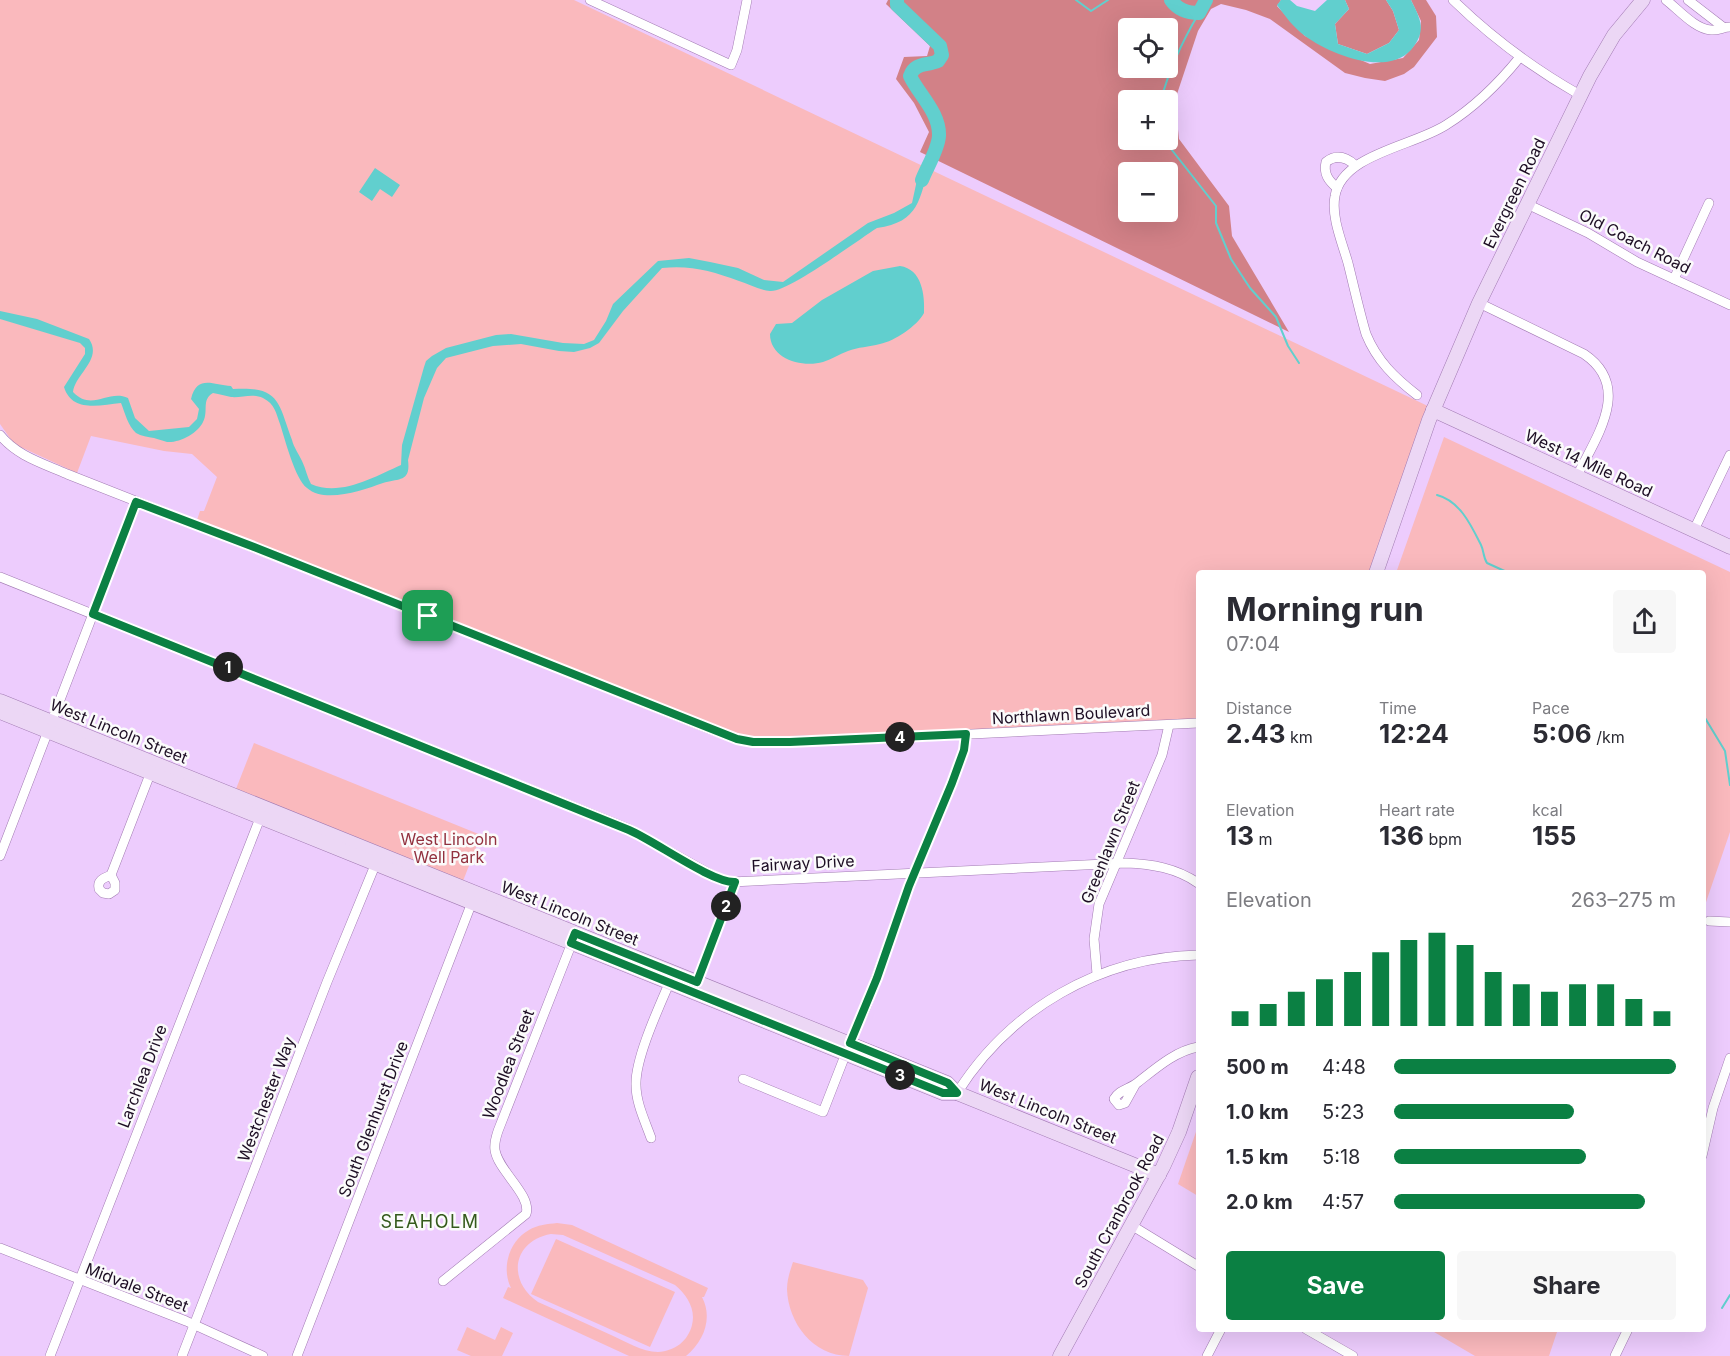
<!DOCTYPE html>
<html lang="en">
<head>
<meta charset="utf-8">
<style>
  body { margin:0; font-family:Inter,sans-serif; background:#f7f7f7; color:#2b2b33; height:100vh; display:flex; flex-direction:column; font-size:22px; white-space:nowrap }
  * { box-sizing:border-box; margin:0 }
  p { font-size:20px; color:#7c7c81 }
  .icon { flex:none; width:33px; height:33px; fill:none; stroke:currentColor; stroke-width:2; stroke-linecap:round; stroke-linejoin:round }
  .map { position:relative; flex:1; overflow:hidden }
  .sheet { position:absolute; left:1196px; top:570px; width:510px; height:762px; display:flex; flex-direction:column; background:#fff; border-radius:6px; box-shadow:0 6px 24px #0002 }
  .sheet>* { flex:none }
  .controls { position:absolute; left:1118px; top:18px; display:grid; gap:12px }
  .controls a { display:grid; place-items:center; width:60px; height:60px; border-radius:6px; background:#fff; box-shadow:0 6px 24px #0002; font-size:30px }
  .pin { position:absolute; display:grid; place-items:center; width:51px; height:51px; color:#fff; margin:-26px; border-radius:12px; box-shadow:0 3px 9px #0006 }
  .km { position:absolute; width:30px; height:30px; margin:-15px; border-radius:50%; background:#222; color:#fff; font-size:16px; line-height:30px; text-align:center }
  .round { display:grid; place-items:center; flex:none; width:63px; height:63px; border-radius:6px; background:#f7f7f7 }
  .overview { display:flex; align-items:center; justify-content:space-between; height:102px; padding:0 30px }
  h1 { font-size:33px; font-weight:700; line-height:45px }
  .figures { display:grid; grid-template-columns:repeat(3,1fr); gap:9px; height:102px; padding:6px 30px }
  .figures div { display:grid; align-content:center }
  .figures b { font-size:26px; font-weight:700 }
  .figures small { font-size:16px; font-weight:400 }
  .figures p { font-size:16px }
  .chart { height:168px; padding:12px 30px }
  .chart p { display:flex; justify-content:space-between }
  .chart svg { width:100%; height:108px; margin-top:6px; stroke:#0b8043; stroke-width:6 }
  .button { display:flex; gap:12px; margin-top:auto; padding:12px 30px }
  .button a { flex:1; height:69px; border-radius:6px; background:#0b8043; color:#fff; font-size:24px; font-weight:700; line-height:69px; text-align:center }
  .button a+a { background:#f7f7f7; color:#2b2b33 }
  ul { padding:0 30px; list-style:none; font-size:20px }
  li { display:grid; grid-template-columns:96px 72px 1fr; align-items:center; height:45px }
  li i { height:15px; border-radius:8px; background:#0b8043 }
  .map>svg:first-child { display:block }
  .green { fill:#fab9bd; fill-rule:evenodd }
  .forest { fill:#d28187; fill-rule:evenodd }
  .water { fill:#61cfce }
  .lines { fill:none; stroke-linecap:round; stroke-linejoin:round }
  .stream { stroke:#61cfce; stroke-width:2 }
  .river { stroke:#61cfce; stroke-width:14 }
  .street-casing { stroke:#a27bb3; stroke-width:10 }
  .secondary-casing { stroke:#a27bb3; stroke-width:15 }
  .street { stroke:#fff; stroke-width:9 }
  .secondary { stroke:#ecd7f5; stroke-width:14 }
  .route-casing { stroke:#fff; stroke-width:12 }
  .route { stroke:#0b8043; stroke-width:8 }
  .labels { text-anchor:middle; stroke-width:5; stroke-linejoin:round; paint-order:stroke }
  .street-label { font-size:16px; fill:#1d0e24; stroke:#fbfbfb }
  .park-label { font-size:16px; fill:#92313f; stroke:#fbfbfb }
  .neighbourhood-label { font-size:18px; letter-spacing:1.5px; fill:#355a1c; stroke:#fbfbfb }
</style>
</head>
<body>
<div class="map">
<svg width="1730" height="1356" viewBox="0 0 1730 1356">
  <rect width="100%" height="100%" fill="#edccfd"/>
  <!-- green -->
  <g class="green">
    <polygon points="0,0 574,0 1432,408 1373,573 1198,573 1198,724 748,745 260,552 197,520 200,511 204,511 217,477 192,454 164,451 91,436 77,473 14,444 0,424"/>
    <polygon points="1444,437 1730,572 1730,832 1703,911 1702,573 1396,573"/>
    <polygon points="254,743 481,835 463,881 236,789"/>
    <polygon points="1198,1126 1198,1196 1178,1184"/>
    <path d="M557,1223l15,2 136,63 -4,9h-2c11,21 2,44 -16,59h-57l-126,-58 5,-11 3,1c-10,-20 -2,-47 18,-58 8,-5 19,-6 28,-7zM551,1234l12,1 112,50c12,10 21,24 17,40 -4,16 -17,26 -34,27 -16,0 -33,-11 -47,-17 -24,-11 -48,-22 -73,-33 -31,-21 -26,-61 13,-68z"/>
    <polygon points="556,1239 675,1292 650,1347 531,1294"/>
    <path d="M793,1262l70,18 5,8 -19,68c-36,0 -61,-33 -62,-67 0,-9 3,-18 6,-27z"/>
    <polygon points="467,1327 495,1340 501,1327 513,1333 502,1356 471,1356 457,1350"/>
    <polygon points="1429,1329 1558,1329 1549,1356 1475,1356"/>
  </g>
  <!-- forest -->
  <g class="forest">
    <path d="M888,0h393l-4,6 28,30 65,28 33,-6 16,-18 2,-19 -10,-21h15l10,16 1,21 -23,30 -10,7 -19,7 -20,-3 -20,-5 -75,-54 -24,-9 -25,-6 -10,5 -13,22 -23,69 4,39 50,67 3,30 57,96 -369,-180 9,-20 -15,-29 -18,-24 8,-22 23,-1 3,-10 -44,-42zM1128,28h39v40h-39zM1128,100h39v40h-39zM1128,172h39v40h-39z"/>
    <polygon points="1345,0 1386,0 1393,11 1399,30 1389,43 1367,54 1338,44 1335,24 1349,9"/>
  </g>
  <!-- water -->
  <g class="water">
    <path d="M1281,0h9l7,6 18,5 12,-11h18l4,9 -14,15 3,20 29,10 22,-11 10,-13 -6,-19 -7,-11h25c10,20 16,31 0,50 -25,27 -81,4 -106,-14 -11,-8 -20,-20 -28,-31z"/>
    <path d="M927,162l3,2c-11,35 -10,58 -53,64 -19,12 -90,65 -107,63 -10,-1 -22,-7 -31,-10 -27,-10 -48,-16 -77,-13l-39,43 -24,32 -9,5 -16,4 -15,-1 -38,-7 -28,2 -47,12 -9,10 -13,30 -16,62c3,23 -10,18 -25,23 -20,7 -58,21 -76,5 -12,-9 -22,-49 -27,-64 -4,-11 -5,-20 -17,-26 -11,-5 -21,0 -32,-1 -6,-1 -11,-3 -18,-4 -12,7 -4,18 -10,29 -5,11 -23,21 -36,20 -4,-1 -9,-3 -13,-4 -6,-1 -13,-2 -18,-5 -8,-7 -11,-20 -15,-30 -21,2 -49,10 -57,-16l21,-33v-6l-5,-5 -80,-24v-8l37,8 52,20c14,20 -14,35 -16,53 19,20 35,-3 55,6l7,20 14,13 40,-4 8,-8 2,-10 -8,-10c6,-25 22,-14 40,-13l2,3c47,-3 45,13 59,51 2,8 7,14 10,21 4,8 5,16 9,23 29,13 63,-7 90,-19l1,-20 22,-78 2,-6 6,-5 14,-8 50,-13 15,-1 52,9 21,1 10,-4 12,-19 7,-17 45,-43 31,-3 21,4 28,6 26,12 19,2 85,-59 26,-10 18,-10 5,-23z"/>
    <polygon points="375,168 400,185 392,197 380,189 372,201 359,192"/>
    <path d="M900,266c22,3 25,29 24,47 -7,13 -29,28 -44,31 -11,3 -22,3 -32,7 -8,3 -16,8 -25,11 -21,6 -53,-3 -53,-28l6,-10 16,-1 30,-23 51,-29z"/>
  </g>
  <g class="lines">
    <!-- stream -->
    <g class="stream">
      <polyline points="1076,0 1091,11 1108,0"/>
      <path d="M1161,100c8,-30 22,-60 38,-87"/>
      <polyline points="1164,140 1216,206 1216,223 1231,259 1250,288 1276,317 1288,346 1299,363"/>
      <path d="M1437,495c23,6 34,30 44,50 3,6 2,12 6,18l22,10"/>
      <polyline points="1702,713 1725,751 1730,785"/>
      <polyline points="1722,1308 1730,1295"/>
    </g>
    <!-- river -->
    <g class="river">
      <path d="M897,0v5l43,41 2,9 -4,6c-11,5 -23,1 -28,15 9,19 30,37 29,60 -1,14 -12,31 -17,44"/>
      <path d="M1171,0c7,10 16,13 28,13l7,-13"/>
    </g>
    <!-- street casing -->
    <g class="street-casing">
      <g id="street">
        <polyline points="590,0 731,65 737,50 747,0"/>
        <path d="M1453,0c38,37 81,69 127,95"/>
        <path d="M1666,0c13,10 29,29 45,30 7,1 12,-3 19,-3"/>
        <polyline points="1688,0 1723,27"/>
        <path d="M1337,188c-8,-7 -14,-14 -11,-26 10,-8 20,-5 29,3"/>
        <polyline points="1527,204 1588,233 1637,262 1730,305"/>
        <polyline points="1674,279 1709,203"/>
        <path d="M1479,303l105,51c49,33 12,83 -7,122"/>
        <path d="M1417,395c-22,-17 -40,-34 -51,-61 -7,-24 -12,-47 -18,-71 -6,-21 -17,-46 -13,-67 7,-42 79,-50 111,-71 29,-18 53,-42 74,-68"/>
        <path d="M0,435c17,21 42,28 67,39l409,161 234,94 27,10 17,3 115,-3 329,-16"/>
        <polyline points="1694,530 1730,455"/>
        <path d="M0,577l629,252 92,51 10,2 395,-19c26,1 50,5 72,20"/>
        <polyline points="0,856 136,502"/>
        <path d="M111,875l4,8v7l-6,4 -6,-1 -4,-4c-2,-9 5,-11 12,-14l41,-106"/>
        <polyline points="1709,921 1730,922"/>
        <polyline points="1097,974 1094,939 1099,904 1162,755 1169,725"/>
        <polyline points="695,987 735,882"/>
        <polyline points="743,1079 823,1112 853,1035 866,1007 909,886 952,784 964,750 966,734"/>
        <path d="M1135,1085l-10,18 -6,2 -5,-6c5,-9 15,-10 23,-16 18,-14 38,-32 61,-36"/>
        <path d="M957,1093c53,-84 143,-136 241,-138"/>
        <path d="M651,1138c-6,-17 -15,-35 -15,-53 -1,-27 24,-80 35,-106"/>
        <polyline points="1702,1156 1713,1108 1730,1058"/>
        <polyline points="1131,1225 1198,1266"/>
        <polyline points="0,1248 186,1321 263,1356"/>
        <path d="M443,1281l83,-67c6,-19 -28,-43 -31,-64 -1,-6 1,-13 3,-19l75,-191"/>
        <polyline points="1306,1329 1353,1356"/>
        <polyline points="50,1356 262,813"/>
        <polyline points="182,1356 327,982 378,858"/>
        <polyline points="297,1356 474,897"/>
        <polyline points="1207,1356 1221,1329"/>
        <polyline points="1615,1356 1628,1329"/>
      </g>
    </g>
    <!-- secondary casing -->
    <g class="secondary-casing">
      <g id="secondary">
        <polyline points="1433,410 1730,547"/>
        <polyline points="1376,573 1429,420 1479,303 1590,76 1614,35 1643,0"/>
        <polyline points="0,701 947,1083 957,1093 1159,1175"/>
        <polyline points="0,712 943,1093 957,1093"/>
        <polyline points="1060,1356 1163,1167 1179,1132 1198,1077"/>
      </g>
    </g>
    <!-- street -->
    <use href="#street" class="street"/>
    <!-- secondary -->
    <use href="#secondary" class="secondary"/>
  </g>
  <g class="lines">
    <!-- route casing -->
    <g class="route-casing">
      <path id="route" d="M136,502l118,45 483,192 16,3h37l176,-8 -2,16 -12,33 -43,103 -32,92 -27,65 98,40 9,10h-14l-372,-150 4,-10 122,49 38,-100c-23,1 -80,-41 -106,-52l-536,-216z"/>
    </g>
    <!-- route -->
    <use href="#route" class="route"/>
  </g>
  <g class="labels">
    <!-- street labels -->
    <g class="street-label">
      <text transform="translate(1514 193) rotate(-64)" y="6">Evergreen Road</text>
      <text transform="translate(1635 241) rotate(27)" y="6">Old Coach Road</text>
      <text transform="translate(1589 463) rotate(25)" y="6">West 14 Mile Road</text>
      <text transform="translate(1071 714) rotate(-3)" y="6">Northlawn Boulevard</text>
      <text transform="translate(119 731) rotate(22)" y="6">West Lincoln Street</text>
      <text transform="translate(1110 842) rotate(-68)" y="6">Greenlawn Street</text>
      <text transform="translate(803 863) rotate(-3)" y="6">Fairway Drive</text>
      <text transform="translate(570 913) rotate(22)" y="6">West Lincoln Street</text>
      <text transform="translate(508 1064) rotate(-69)" y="6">Woodlea Street</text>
      <text transform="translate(142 1076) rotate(-69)" y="6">Larchlea Drive</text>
      <text transform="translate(266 1099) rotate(-69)" y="6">Westchester Way</text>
      <text transform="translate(1048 1111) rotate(22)" y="6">West Lincoln Street</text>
      <text transform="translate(373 1119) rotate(-69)" y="6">South Glenhurst Drive</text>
      <text transform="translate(1119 1211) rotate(-62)" y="6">South Cranbrook Road</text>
      <text transform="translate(137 1287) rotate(21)" y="6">Midvale Street</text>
    </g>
    <!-- park labels -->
    <g class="park-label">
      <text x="449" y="845">West Lincoln<tspan x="449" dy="18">Well Park</tspan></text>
    </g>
    <!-- neighbourhood labels -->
    <g class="neighbourhood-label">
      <text x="430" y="1228">SEAHOLM</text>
    </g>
  </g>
</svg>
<div class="controls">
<a><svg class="icon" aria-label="locate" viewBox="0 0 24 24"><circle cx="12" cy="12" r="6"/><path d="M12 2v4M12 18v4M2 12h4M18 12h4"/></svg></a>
<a>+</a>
<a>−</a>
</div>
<div class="pin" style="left:428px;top:616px;background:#1e9e55"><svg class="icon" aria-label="arrive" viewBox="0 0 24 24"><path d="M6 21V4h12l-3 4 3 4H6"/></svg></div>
<b class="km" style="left:228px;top:667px">1</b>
<b class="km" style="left:726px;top:906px">2</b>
<b class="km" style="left:900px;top:1075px">3</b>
<b class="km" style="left:900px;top:737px">4</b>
<section class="sheet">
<div class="overview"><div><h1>Morning run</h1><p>07:04</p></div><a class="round"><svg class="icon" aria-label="share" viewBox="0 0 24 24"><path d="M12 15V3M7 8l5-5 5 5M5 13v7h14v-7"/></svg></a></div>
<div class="figures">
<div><p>Distance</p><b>2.43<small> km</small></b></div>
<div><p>Time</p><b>12:24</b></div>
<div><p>Pace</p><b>5:06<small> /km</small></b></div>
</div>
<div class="figures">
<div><p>Elevation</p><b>13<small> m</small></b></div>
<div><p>Heart rate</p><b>136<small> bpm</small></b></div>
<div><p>kcal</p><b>155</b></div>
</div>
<div class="chart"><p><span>Elevation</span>263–275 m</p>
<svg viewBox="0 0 160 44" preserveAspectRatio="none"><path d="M5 44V38M15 44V35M25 44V30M35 44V25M45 44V22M55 44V14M65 44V9M75 44V6M85 44V11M95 44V22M105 44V27M115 44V30M125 44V27M135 44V27M145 44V33M155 44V38"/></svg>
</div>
<ul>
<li><b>500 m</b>4:48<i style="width:100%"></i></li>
<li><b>1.0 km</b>5:23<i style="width:64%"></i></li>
<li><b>1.5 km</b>5:18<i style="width:68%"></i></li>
<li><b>2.0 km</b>4:57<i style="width:89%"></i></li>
</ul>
<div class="button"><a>Save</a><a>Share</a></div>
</section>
</div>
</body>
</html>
